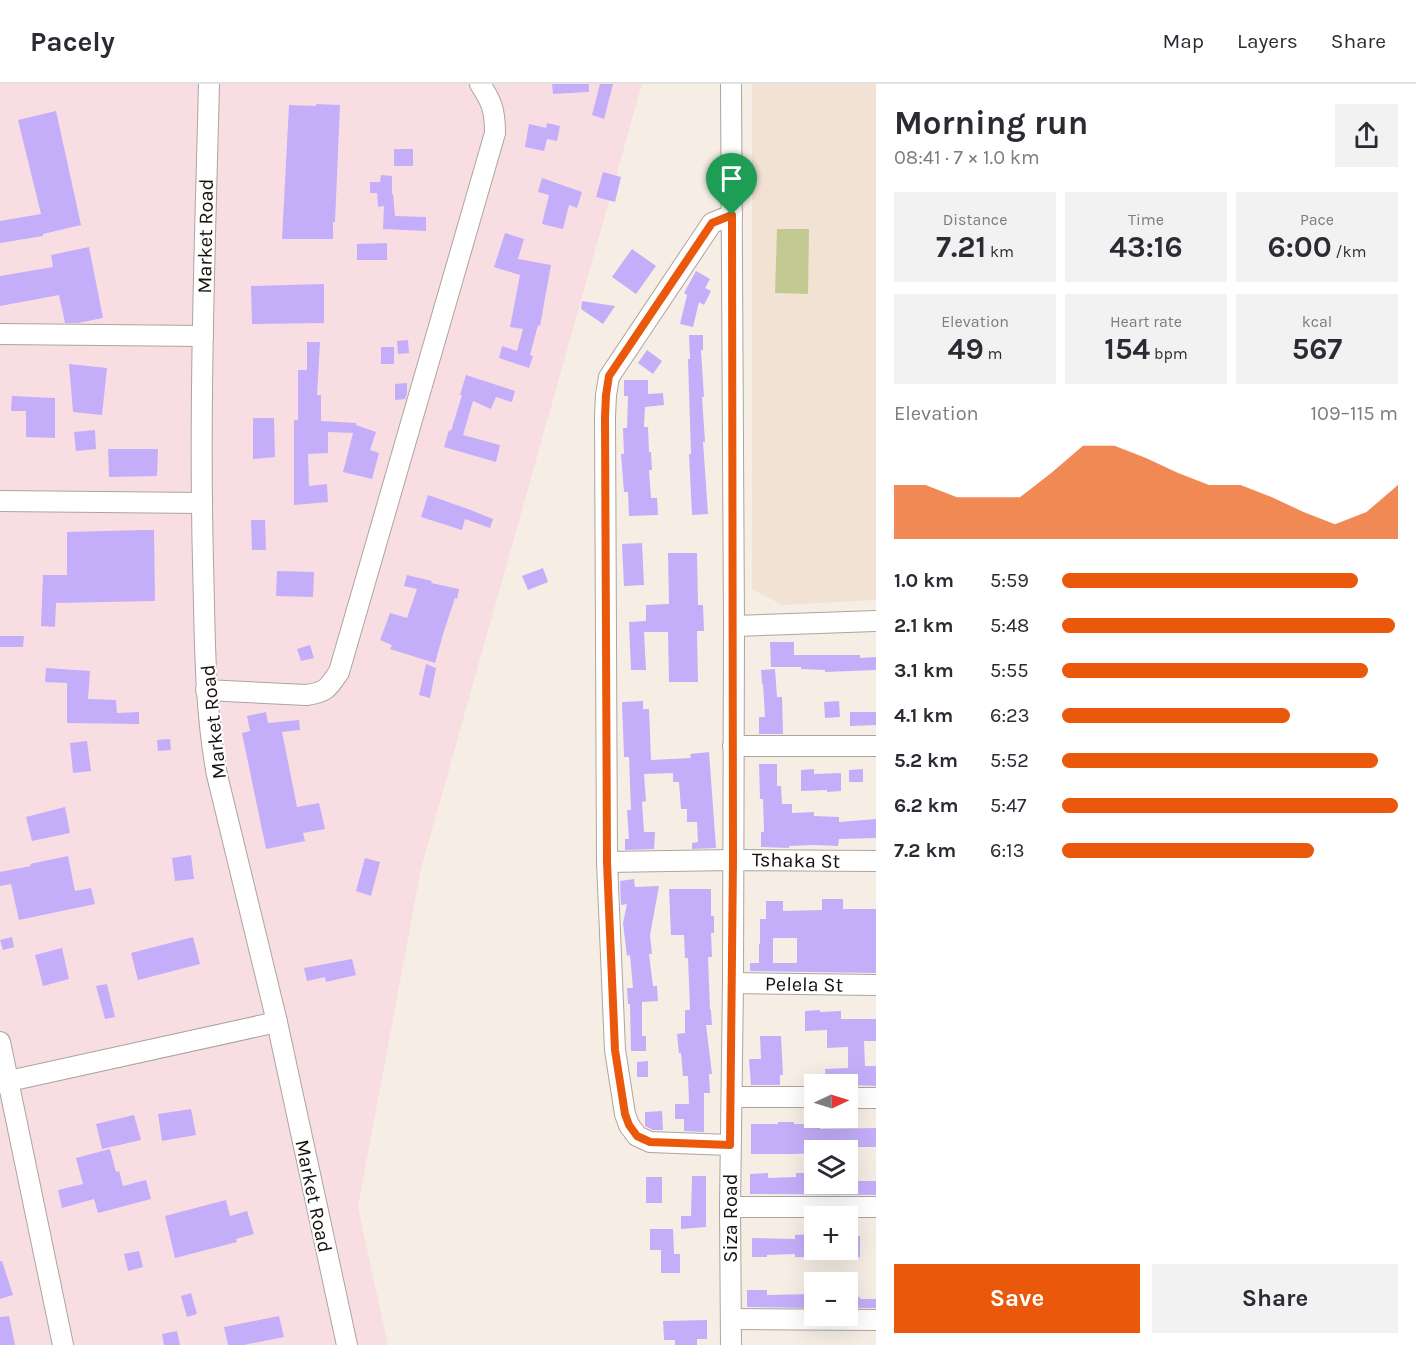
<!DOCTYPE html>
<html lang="en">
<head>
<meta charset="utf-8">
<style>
  body { margin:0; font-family:Karla,sans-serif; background:#f2f2f3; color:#2b2b33; height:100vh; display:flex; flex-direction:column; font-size:22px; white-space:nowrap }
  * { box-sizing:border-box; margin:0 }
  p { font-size:20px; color:#7c7c81 }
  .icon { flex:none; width:33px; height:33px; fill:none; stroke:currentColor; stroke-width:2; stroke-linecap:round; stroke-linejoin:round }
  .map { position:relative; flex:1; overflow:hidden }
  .details { display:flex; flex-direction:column; background:#fff; width:540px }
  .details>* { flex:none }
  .needle { width:39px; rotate:86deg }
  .controls { position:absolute; left:804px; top:990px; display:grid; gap:12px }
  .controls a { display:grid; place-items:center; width:54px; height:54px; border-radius:0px; background:#fff; box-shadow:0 6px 24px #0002; font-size:30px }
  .pin { position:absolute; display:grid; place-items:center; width:51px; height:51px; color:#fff; margin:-62px -26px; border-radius:50% 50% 50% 0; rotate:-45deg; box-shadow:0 0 6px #0007 }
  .pin .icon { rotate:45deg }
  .round { display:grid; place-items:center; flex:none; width:63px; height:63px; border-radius:0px; background:#f2f2f3 }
  .summary { display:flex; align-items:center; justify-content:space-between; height:102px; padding:0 18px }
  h1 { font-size:33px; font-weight:700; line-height:45px }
  .figures { display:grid; grid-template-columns:repeat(3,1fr); gap:9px; height:102px; padding:6px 18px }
  .figures div { display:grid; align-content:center; border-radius:0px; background:#f2f2f3; text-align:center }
  .figures b { font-size:30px; font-weight:700 }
  .figures small { font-size:16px; font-weight:400 }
  .figures p { font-size:16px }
  .chart { height:168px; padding:12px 18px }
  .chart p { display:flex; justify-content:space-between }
  .chart svg { width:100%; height:108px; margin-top:6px; fill:#ea580c; opacity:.7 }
  .cta { display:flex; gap:12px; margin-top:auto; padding:12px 18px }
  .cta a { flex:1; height:69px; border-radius:0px; background:#ea580c; color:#fff; font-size:24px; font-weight:700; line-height:69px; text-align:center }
  .cta a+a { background:#f2f2f3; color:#2b2b33 }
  ul { padding:0 18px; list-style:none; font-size:20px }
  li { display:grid; grid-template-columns:96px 72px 1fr; align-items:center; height:45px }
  li i { height:15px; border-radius:8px; background:#ea580c }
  header { display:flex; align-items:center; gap:36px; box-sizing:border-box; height:84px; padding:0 30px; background:#fff; border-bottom:2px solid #e1e1e2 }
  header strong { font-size:28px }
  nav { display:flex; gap:33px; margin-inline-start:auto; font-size:21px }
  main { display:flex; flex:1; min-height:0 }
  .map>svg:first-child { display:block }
  .built { fill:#f1e2d4 }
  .industrial { fill:#f8dee2 }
  .green { fill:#c2c991 }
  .building { fill:#c4aefa; fill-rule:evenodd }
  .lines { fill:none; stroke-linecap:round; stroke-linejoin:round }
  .minor-casing { stroke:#ada59d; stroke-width:22 }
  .minor { stroke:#fff; stroke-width:20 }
  .route-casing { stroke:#fff; stroke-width:12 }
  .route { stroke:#ea580c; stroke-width:8 }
  .labels { text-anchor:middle; stroke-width:4.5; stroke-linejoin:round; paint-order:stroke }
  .street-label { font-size:20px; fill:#14110e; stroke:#fff }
</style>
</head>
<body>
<header>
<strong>Pacely</strong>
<nav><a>Map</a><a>Layers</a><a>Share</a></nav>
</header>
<main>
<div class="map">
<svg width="876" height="1261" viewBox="0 0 876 1261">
  <rect width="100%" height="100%" fill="#f6eee5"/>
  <!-- built -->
  <polygon class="built" points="752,0 876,0 876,516 782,521 752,505"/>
  <!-- industrial -->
  <polygon class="industrial" points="0,0 642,0 421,785 358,1123 388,1261 0,1261"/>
  <!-- green -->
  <polygon class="green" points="777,145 809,145 808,210 775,209"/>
  <!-- building -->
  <g class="building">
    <polygon points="552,0 589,0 589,8 553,10"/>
    <polygon points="600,0 613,0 604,35 592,31"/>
    <polygon points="316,20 340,21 335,138 333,138 333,155 282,155 289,21 316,22"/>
    <polygon points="56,27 81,141 43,150 43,152 0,159 0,137 41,130 18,36"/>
    <polygon points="547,39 560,42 557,57 547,55 544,67 525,63 529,40 546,44"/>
    <rect x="394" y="65" width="19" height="17"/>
    <polygon points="603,88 621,93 615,118 596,113"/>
    <polygon points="381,91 392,92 392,110 393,110 395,132 426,133 426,147 383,145 384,122 378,123 377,109 370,109 370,98 380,98"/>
    <polygon points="542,94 582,108 577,124 569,121 563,145 542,140 549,111 538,108"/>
    <polygon points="505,149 524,155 518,175 551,181 540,242 538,241 530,271 533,272 529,284 499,274 502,262 517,267 523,245 510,243 520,191 494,183"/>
    <polygon points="387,159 387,176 357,176 357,160"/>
    <polygon points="89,163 103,234 78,239 65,239 59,211 0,222 0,192 53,183 51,171"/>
    <polygon points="632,165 656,182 636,210 612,193"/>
    <polygon points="696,187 710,195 705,204 711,207 704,221 699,218 693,243 680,240 687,211 684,209"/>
    <polygon points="324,200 324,239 252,240 251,202"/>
    <polygon points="582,217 615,222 603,240 581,225"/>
    <polygon points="689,251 703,251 703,266 701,266 704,313 702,313 705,358 703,358 708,430 692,431 689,370 691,370 688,275 690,275"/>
    <polygon points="408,256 409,269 398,270 397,257"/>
    <polygon points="307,258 320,258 317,311 321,311 321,337 356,339 356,341 376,348 370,366 379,369 372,395 343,388 353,349 328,348 328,369 308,370 309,402 327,400 328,418 294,421 294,336 298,336 298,286 307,286"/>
    <rect x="381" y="263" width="13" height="17"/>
    <polygon points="647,266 662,277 653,290 638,279"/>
    <polygon points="69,280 107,284 102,331 73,328"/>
    <polygon points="466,291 515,307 512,318 496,313 491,325 473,317 463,351 500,361 496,378 444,363 449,346 451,347 462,311 460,311"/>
    <polygon points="624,296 648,296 648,310 663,309 664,321 645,323 644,343 648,343 649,368 651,368 652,386 649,386 651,414 657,414 658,431 629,432 628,408 624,408 621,370 624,370 623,344 627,344 628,312 624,312"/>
    <polygon points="407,299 407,310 405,315 395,316 395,300"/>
    <polygon points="12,312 55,314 55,354 26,353 26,327 11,327"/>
    <polygon points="253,334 274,334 275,373 253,375"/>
    <polygon points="95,346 96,365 76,367 74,348"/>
    <polygon points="108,365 158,365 157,392 109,393"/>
    <polygon points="428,411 468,425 493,435 490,444 465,435 462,446 421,433"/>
    <polygon points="251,436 265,436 266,466 252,466"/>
    <polygon points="144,446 154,446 155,517 56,519 55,543 41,542 43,491 67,491 67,448"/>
    <polygon points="642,459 644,501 624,502 622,460"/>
    <polygon points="668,469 697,469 698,521 703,521 704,547 697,547 698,598 669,598 668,548 644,548 646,586 631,586 629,538 646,537 646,521 669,520"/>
    <polygon points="543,484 548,498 528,506 522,492"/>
    <polygon points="277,487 314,488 313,513 276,512"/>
    <polygon points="407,491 432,497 431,499 459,505 457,515 455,514 444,547 435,579 390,565 392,561 380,556 390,529 407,534 417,505 404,502"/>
    <polygon points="0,552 24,552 23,563 0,563"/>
    <polygon points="770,558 794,558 794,571 860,571 860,574 876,573 876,586 825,588 825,586 801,585 801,583 771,583"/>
    <polygon points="310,561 314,574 301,577 297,565"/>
    <polygon points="426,580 436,584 430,614 419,611"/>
    <polygon points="46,584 90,587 88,615 116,616 117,629 139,628 139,640 67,639 67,599 45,598"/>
    <polygon points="775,585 777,613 782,613 783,650 759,650 759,633 765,633 763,600 762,600 761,586"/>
    <polygon points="643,617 643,625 649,625 651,676 691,674 690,670 709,668 716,764 692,765 692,759 698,758 697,738 687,738 687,725 681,725 679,698 673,698 673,689 644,690 646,717 642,718 644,748 655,748 654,765 625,766 625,755 629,755 627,726 631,726 629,673 624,673 622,618"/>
    <polygon points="839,617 840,633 825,634 824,618"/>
    <polygon points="266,628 268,639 299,636 300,646 282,648 297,723 319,719 325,745 303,749 305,757 266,765 242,649 250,647 247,632"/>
    <polygon points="850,628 876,628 876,641 850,642"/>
    <polygon points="170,655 171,666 158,667 157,656"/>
    <polygon points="87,657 91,687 73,689 70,659"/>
    <polygon points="759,680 777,680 777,702 781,702 782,720 792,720 792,729 814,728 814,732 839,733 839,738 876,735 876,754 839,755 838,762 814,761 789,762 789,764 761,763 761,748 764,748 763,715 760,715"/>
    <polygon points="814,685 814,690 841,689 841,707 827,708 827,706 801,707 801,686"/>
    <polygon points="863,685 863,698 849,698 849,686"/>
    <polygon points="65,723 70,749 32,757 26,733"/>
    <polygon points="191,771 194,795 175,797 172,774"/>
    <polygon points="68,772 75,807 91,804 95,820 19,836 11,800 0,802 0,788 31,782 30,780"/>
    <polygon points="365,774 380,778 371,812 356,807"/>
    <polygon points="634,795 635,803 659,802 650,851 652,870 649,870 653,902 657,902 658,917 642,918 642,952 646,952 646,967 631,967 630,920 628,920 627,904 633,904 630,871 627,872 623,839 627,820 621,821 620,797"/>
    <polygon points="669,805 711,805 711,832 714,832 714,849 711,849 712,873 708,873 710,926 711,926 712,941 706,941 712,990 709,990 710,1009 704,1009 704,1048 684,1047 684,1035 675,1035 675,1020 689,1020 688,992 683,992 681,969 679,969 677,950 685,949 685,926 690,926 688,874 685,874 684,851 671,851"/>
    <path d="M822,815h21v10h33v64l-126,-2v-8h9v-19h1v-25h6v-18h17v10l39,-1zM773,854h24v25h-24z"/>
    <polygon points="12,853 14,863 3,866 0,856"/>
    <polygon points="193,853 200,880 138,896 131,869"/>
    <polygon points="62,864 69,895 43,902 35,871"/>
    <polygon points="352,875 356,891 326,898 325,893 307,897 304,884"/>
    <polygon points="107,900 115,933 105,935 96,902"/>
    <polygon points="820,926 820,928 841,927 841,935 876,935 876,957 864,957 865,982 876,982 876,1002 826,1000 825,985 848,984 848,963 827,964 827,946 805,947 805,927"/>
    <polygon points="760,952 781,952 783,991 780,991 780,1001 751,1001 749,975 761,975"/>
    <polygon points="648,977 648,993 637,993 637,978"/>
    <polygon points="191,1025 196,1051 162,1057 158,1030"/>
    <polygon points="662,1027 663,1046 653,1046 645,1042 645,1028"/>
    <polygon points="134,1031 141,1056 102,1065 96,1040"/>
    <polygon points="778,1038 794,1038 794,1040 820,1040 820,1045 876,1044 876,1063 839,1063 839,1066 814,1066 814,1069 794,1070 751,1070 751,1040 778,1040"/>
    <polygon points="110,1065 116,1088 119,1087 123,1102 146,1096 151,1115 98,1129 94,1115 62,1124 58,1106 83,1100 76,1074"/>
    <polygon points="768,1089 768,1094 796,1093 796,1089 814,1089 814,1100 848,1100 848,1097 876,1097 876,1111 750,1110 750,1090"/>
    <polygon points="692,1092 706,1092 706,1143 681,1145 681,1132 691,1132"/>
    <rect x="646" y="1093" width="16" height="26"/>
    <polygon points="226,1116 230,1132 247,1127 254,1150 236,1155 237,1158 175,1174 165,1132"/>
    <polygon points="650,1145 673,1145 674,1170 680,1170 680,1189 661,1189 661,1166 650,1166"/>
    <polygon points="814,1150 814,1173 795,1173 795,1170 767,1171 767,1173 752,1173 752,1154 795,1155 795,1151"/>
    <polygon points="848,1152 860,1152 860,1173 848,1174"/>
    <polygon points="139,1167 143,1183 128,1187 124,1170"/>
    <polygon points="0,1177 2,1177 13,1211 0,1215"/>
    <polygon points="747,1206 767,1206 767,1211 814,1210 814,1224 747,1223"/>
    <polygon points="191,1209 197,1230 187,1233 181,1212"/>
    <polygon points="848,1213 860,1213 860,1215 876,1215 876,1224 848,1224"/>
    <polygon points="9,1232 15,1261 0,1261 0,1233"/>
    <polygon points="279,1232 284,1253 244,1261 228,1261 224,1243"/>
    <polygon points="707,1236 707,1255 697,1255 697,1261 675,1261 675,1256 664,1256 663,1237"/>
    <polygon points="177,1247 180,1261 164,1261 162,1250"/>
  </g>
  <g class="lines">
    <!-- minor casing -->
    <g class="minor-casing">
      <g id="minor">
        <path d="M209,0c-4,159 -10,319 -6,478 2,71 1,143 14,213l60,247 70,323"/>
        <polyline points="731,0 734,542 733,899 730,1123 731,1261"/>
        <polyline points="0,250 203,252"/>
        <polyline points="0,417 201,419"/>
        <polyline points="734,542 876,537"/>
        <path d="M206,606l100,5c21,-3 22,-7 33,-23l156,-539c0,-22 -3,-31 -15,-49"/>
        <polyline points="733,662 876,662"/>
        <polyline points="607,778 733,776 876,777"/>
        <polyline points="733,899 876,901"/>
        <polyline points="0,958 63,1261"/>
        <polyline points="0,999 277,938"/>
        <polyline points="732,1013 814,1013"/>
        <polyline points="848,1014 876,1014"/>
        <polyline points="730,1061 650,1058 637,1052 629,1041 625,1030 615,966 607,778 605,333 606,311 609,293 712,139 732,131"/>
        <polyline points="730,1123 876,1123"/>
        <polyline points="731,1235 876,1236"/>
      </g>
    </g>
    <!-- minor -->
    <use href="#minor" class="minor"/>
  </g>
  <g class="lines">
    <!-- route casing -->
    <g class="route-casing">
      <polygon id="route" points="732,131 733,776 730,1061 650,1058 637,1052 629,1041 625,1030 615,966 607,778 605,333 606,311 609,292 712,139"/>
    </g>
    <!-- route -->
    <use href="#route" class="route"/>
  </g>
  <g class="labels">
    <!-- street labels -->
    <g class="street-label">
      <text transform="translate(205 152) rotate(-89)" y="7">Market Road</text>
      <text transform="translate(213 638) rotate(-96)" y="7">Market Road</text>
      <text transform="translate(796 776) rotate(1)" y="7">Tshaka St</text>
      <text transform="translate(804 900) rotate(1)" y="7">Pelela St</text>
      <text transform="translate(314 1112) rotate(78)" y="7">Market Road</text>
      <text transform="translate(730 1134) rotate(-90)" y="7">Siza Road</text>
    </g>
  </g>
</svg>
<div class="controls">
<a><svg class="needle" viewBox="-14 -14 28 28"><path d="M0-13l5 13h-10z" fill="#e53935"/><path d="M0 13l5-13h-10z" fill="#7c7c81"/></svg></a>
<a><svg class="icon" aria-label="layers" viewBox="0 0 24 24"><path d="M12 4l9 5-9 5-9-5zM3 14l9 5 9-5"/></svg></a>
<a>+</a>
<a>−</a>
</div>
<div class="pin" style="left:732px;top:131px;background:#1e9e55"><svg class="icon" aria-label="arrive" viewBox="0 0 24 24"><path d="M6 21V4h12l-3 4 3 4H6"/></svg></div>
</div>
<section class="details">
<div class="summary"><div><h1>Morning run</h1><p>08:41 · 7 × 1.0 km</p></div><a class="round"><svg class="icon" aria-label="share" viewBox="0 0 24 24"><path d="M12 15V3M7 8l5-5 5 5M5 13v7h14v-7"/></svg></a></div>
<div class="figures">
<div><p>Distance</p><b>7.21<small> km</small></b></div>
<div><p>Time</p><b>43:16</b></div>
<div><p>Pace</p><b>6:00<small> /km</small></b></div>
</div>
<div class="figures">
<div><p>Elevation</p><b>49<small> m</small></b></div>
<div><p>Heart rate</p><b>154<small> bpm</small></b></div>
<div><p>kcal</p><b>567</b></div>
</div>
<div class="chart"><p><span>Elevation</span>109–115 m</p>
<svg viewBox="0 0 160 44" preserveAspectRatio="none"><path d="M0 44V22L10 22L20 27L30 27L40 27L50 17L60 6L70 6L80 11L90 17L100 22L110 22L120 27L130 33L140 38L150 33L160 22V44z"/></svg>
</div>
<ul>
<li><b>1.0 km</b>5:59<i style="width:88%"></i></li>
<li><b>2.1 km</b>5:48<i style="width:99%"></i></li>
<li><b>3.1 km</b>5:55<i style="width:91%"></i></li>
<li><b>4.1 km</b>6:23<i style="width:68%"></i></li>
<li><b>5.2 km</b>5:52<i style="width:94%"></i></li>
<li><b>6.2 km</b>5:47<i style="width:100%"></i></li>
<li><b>7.2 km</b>6:13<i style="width:75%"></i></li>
</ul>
<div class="cta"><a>Save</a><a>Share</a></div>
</section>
</main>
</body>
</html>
